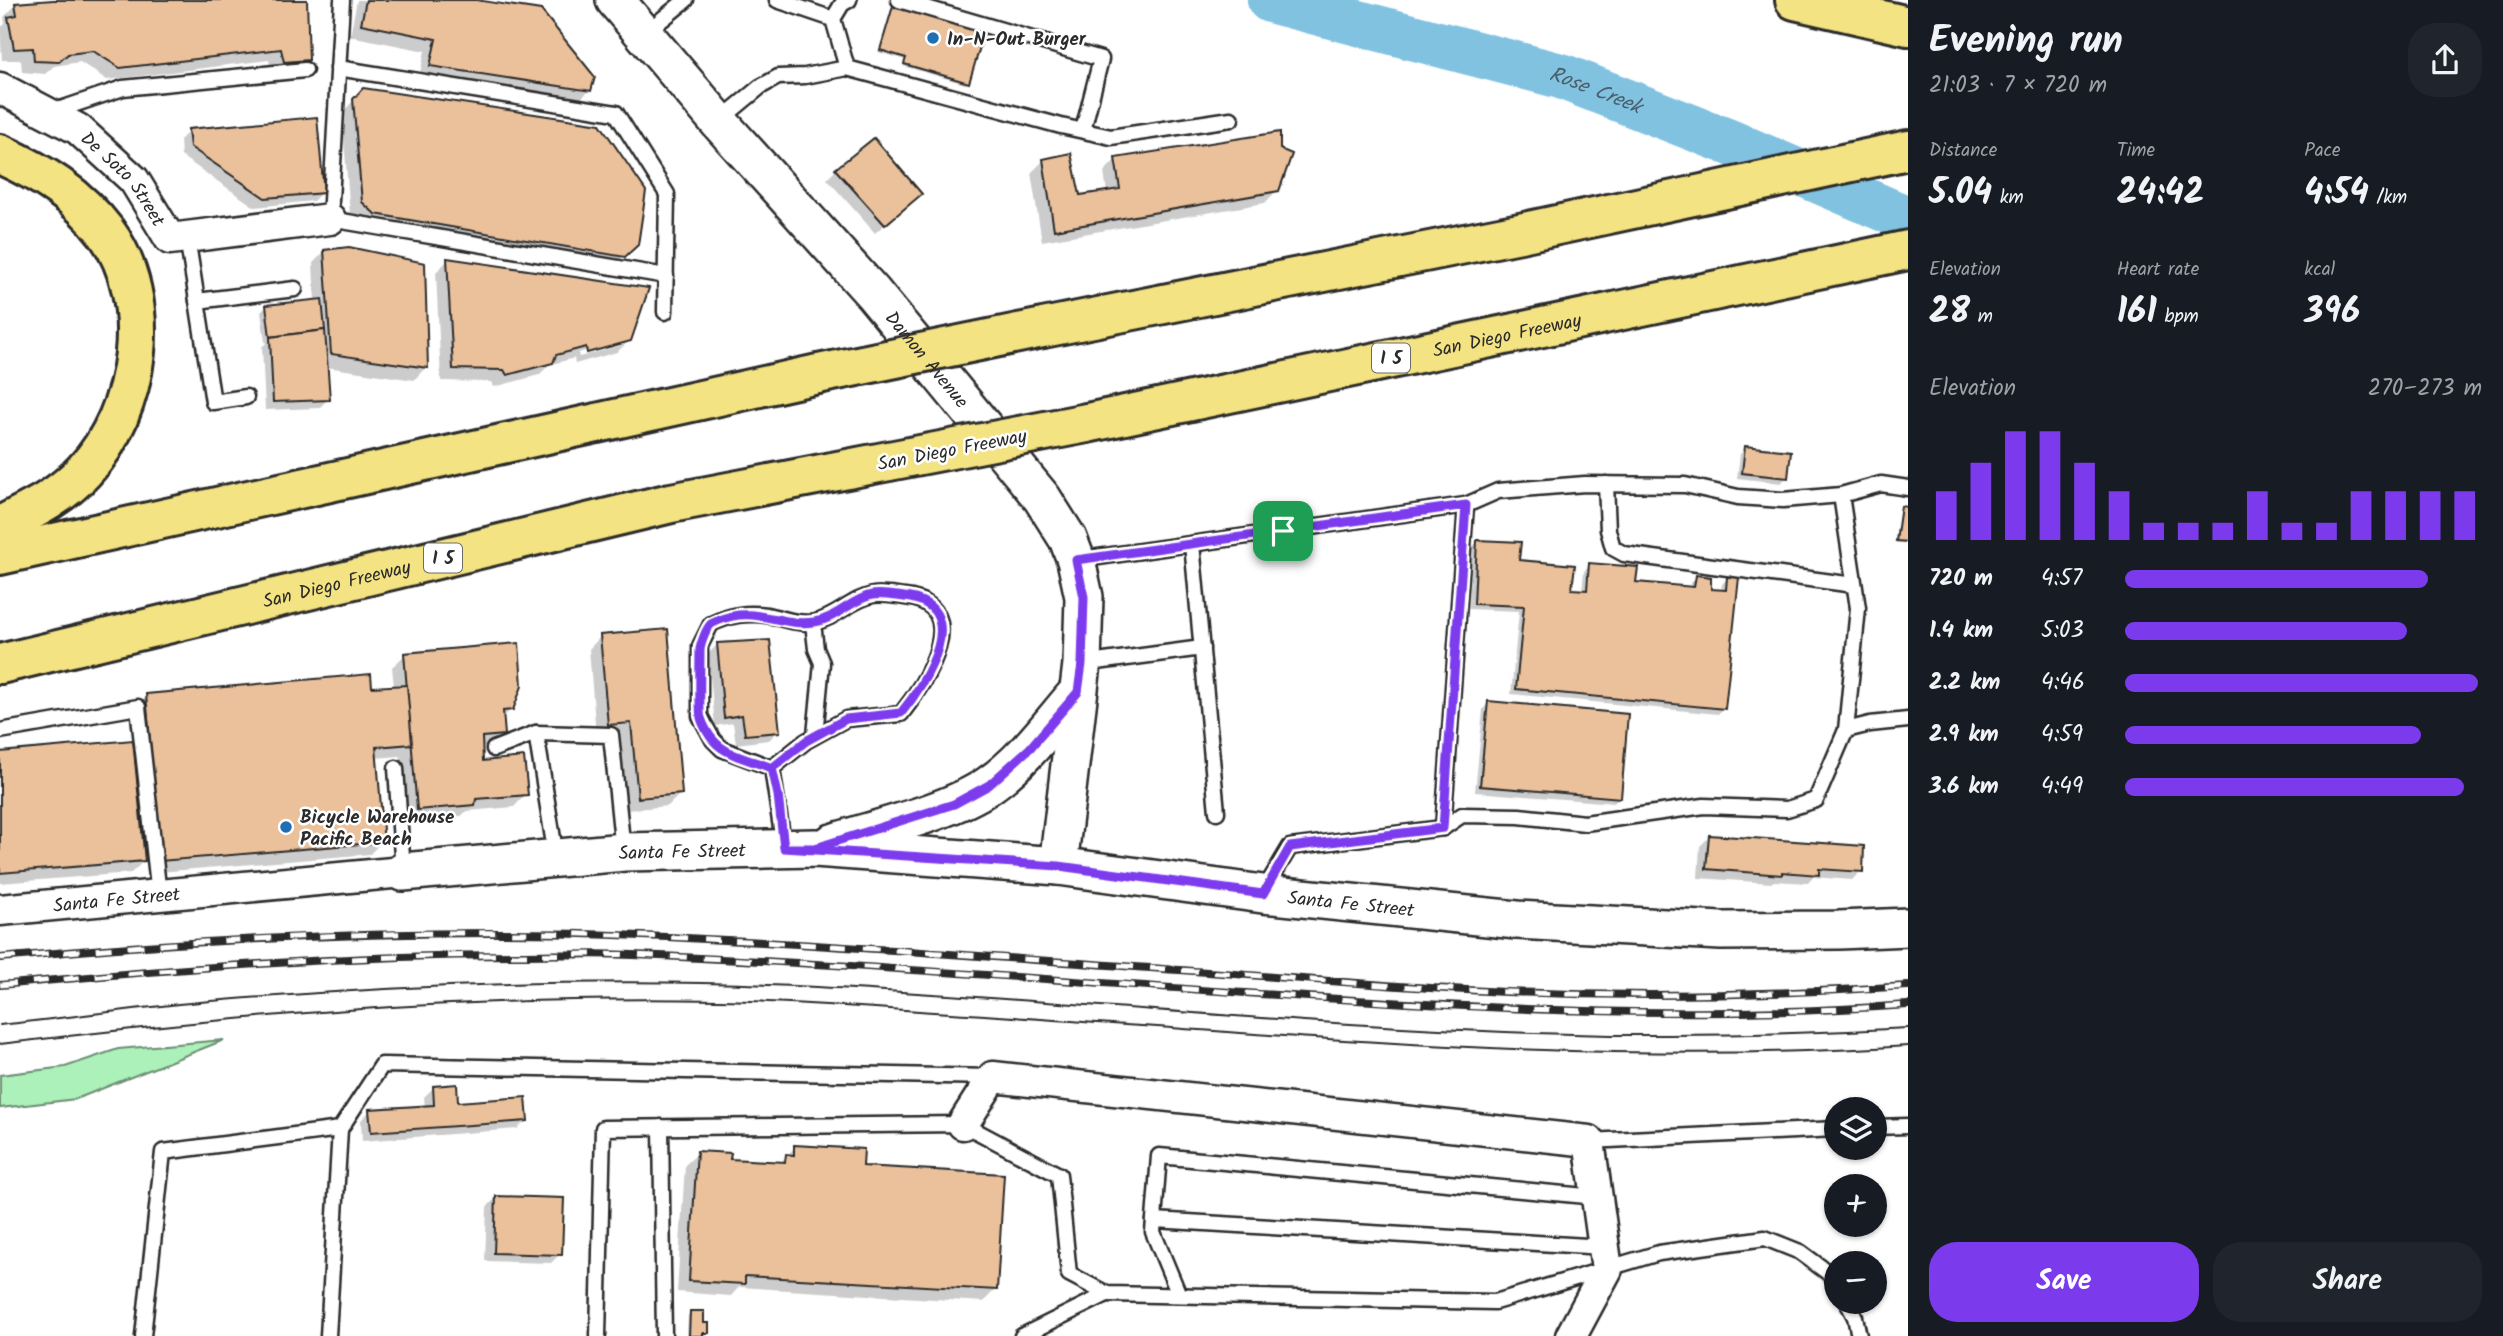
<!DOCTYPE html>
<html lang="en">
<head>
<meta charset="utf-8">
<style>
  body { margin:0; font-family:Kalam,sans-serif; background:#20242c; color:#f1f3f6; height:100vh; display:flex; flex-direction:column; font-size:26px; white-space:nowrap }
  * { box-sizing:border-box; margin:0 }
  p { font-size:23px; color:#9ea1a6 }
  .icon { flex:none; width:38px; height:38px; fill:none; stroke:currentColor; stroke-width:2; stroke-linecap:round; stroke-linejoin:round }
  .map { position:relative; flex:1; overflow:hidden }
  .sheet { display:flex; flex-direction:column; background:#171b24; width:595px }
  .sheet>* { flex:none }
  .tools { position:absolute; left:1824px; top:1097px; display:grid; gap:14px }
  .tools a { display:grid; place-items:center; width:63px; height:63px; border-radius:50%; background:#171b24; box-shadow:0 2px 5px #0004; font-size:35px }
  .pin { position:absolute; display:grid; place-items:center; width:60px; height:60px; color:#fff; margin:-30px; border-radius:14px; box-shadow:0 4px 10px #0006 }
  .round { display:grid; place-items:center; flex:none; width:74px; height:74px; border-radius:28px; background:#20242c }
  .head { display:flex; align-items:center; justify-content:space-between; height:119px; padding:0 21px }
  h1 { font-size:38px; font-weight:700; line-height:52px }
  .stats { display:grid; grid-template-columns:repeat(3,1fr); gap:10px; height:119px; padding:7px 21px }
  .stats div { display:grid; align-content:center }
  .stats b { font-size:35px; font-weight:700 }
  .stats small { font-size:19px; font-weight:400 }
  .stats p { font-size:19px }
  .chart { height:196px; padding:14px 21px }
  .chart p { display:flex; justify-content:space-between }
  .chart svg { width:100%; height:126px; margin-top:7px; stroke:#7c3aed; stroke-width:6 }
  .primary-button { display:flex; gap:14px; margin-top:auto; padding:14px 21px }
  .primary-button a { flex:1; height:80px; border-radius:28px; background:#7c3aed; color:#fff; font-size:28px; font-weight:700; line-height:80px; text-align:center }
  .primary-button a+a { background:#20242c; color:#f1f3f6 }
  ul { padding:0 21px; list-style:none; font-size:23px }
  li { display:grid; grid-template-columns:112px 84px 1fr; align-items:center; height:52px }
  li i { height:18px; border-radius:9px; background:#7c3aed }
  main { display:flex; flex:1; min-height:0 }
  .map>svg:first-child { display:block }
  .green { fill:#acf0ba; stroke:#6c8e72; stroke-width:2 }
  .shadow { fill:#0003; fill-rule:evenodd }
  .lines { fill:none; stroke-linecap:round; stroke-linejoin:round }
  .river { stroke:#81c2e1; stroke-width:46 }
  .building { fill:#ebc19b; stroke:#2b2b2b; stroke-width:2 }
  .service-casing { stroke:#2b2b2b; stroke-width:19 }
  .minor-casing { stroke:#2b2b2b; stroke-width:35 }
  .tertiary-casing { stroke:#2b2b2b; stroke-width:42 }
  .motorway-casing { stroke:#2b2b2b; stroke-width:44 }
  .service { stroke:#fff; stroke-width:14 }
  .minor { stroke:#fff; stroke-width:30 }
  .tertiary { stroke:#fff; stroke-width:37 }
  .motorway { stroke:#f4e382; stroke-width:38 }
  .tram { stroke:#2b2b2b; stroke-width:2 }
  .rail-casing { stroke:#2b2b2b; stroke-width:8 }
  .rail { stroke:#fff; stroke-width:5; stroke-dasharray:16; stroke-linecap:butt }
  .motorway-bridge-casing { stroke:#2b2b2b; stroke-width:44; stroke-linecap:butt }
  .motorway-bridge { stroke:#f4e382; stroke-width:38 }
  .route-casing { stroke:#fff; stroke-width:14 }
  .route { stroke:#7c3aed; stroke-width:9 }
  .poi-dot { fill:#1f6fb2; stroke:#fff; stroke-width:2.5 }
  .labels { text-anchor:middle; stroke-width:5; stroke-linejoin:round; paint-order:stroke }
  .shield { fill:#fff; stroke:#6b6b6b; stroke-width:2 }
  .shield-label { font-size:18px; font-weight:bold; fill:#2b2b2b }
  .poi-label { font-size:19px; font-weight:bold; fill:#2b2b2b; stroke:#fff; text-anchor:start }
  .street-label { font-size:19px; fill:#2b2b2b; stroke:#fff }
  .water-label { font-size:21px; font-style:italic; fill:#49606b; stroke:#fff }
</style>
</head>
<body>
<main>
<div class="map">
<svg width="1908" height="1336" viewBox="0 0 1908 1336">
  <rect width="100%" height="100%" fill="#fff"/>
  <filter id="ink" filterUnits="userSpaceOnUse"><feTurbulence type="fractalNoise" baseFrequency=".0143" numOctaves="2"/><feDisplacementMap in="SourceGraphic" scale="14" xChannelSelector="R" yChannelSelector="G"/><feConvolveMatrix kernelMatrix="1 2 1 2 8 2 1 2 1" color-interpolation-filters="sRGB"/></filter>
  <g filter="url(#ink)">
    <!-- green -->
    <polygon class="green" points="224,1040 76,1099 0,1108 0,1075 65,1067 118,1049"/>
    <!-- shadow -->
    <g class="shadow">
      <polygon points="78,0 305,0 308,59 295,72 272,74 269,60 107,80 80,62 54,66 45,74 22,72 21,60 2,60 0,28 5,24 4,17 16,5"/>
      <polygon points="357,0 465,0 590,90 577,102 419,78 425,51 350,36"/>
      <polygon points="894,8 968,82 965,84 903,66 905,60 878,52"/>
      <polygon points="364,89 636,244 611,268 363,226 350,215 342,113"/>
      <polygon points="189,131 322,192 313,201 255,207 181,156 180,140"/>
      <polygon points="1116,159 1277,190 1265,203 1042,241 1031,173 1043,161 1079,197 1107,193 1104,172"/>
      <polygon points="836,170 910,203 875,233 827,179"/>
      <polygon points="325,251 426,367 414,380 326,367 328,399 319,408 265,410 262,347 267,342 265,342 261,312 267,306 315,302 313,263"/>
      <path d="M448,260l182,80 -13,12 -42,12 -1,-6 -25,7 -10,10 -45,12 -3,-5 -50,-1 -5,-109zM623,341v4l-44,12 -1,-4z"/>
      <polygon points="1746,448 1787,477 1781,483 1737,478 1740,454"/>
      <polygon points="1902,508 1908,509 1908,544 1895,542 1900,510"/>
      <polygon points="1478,542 1570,590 1582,592 1584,571 1590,565 1634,583 1690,589 1691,583 1697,577 1709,591 1721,592 1722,584 1728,578 1724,708 1718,714 1511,694 1519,611 1469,609 1472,547"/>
      <polygon points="601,636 680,794 668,806 626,810 620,734 596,736 589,649"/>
      <polygon points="717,645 778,731 769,740 736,744 733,723 715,726 708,654"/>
      <polygon points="405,655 511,709 502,719 503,734 491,747 481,747 482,763 526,794 514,807 467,811 461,816 406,821 400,756 375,758 382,841 370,854 148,873 135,708 147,696 394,687 392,667"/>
      <polygon points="1489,703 1619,797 1614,803 1475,792 1483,709"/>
      <polygon points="0,753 144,861 131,873 0,883"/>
      <polygon points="1709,837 1861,871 1852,880 1813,877 1808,883 1774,881 1771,883 1698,878 1700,846"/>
      <polygon points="434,1087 456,1104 526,1120 517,1129 362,1141 361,1120 370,1111 425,1107 424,1097"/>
      <polygon points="795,1147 862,1168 995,1290 983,1302 739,1287 731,1296 677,1292 685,1165 698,1153 729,1161 779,1164"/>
      <polygon points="496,1198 560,1254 551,1263 485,1261 487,1207"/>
      <polygon points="691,1313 707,1332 704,1335 687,1336 688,1315"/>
    </g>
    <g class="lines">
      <!-- river -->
      <path class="river" id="s1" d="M1270,0l291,76 168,66 179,77"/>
    </g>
    <!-- building -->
    <g class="building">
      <polygon points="53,0 307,0 309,60 284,62 281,49 120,68 93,51 68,54 59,62 34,61 33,48 14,49 8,17 17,15 15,3"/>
      <polygon points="366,0 476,0 541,10 595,77 591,91 430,66 436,39 361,24"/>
      <polygon points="893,6 986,27 969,83 904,64 906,58 880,50"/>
      <polygon points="363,88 600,124 646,191 638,245 625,257 375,214 362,202 353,99"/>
      <polygon points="317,117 324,193 265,198 190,147 188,129"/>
      <polygon points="1280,132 1280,149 1292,154 1279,191 1054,230 1043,159 1071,153 1080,195 1120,189 1115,158"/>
      <polygon points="874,138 922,194 885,225 835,169"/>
      <polygon points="349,247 425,263 428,368 331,354 324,250"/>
      <polygon points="447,258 649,288 631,341 587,353 586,347 556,355 553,363 507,375 504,370 453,369"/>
      <polygon points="322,299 325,330 270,337 266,305"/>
      <polygon points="325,330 330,400 273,402 270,337"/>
      <polygon points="1745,446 1791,451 1788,478 1742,473"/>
      <polygon points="1901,506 1908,507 1908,542 1896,541"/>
      <polygon points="1477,540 1521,542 1519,560 1575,565 1572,589 1587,590 1589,563 1638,567 1636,582 1694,587 1696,575 1711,577 1711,589 1726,590 1727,577 1739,577 1725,709 1516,689 1524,606 1474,604"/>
      <polygon points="668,629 682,794 638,798 631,723 608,725 600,635"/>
      <polygon points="770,640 780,732 745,735 742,715 724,718 717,643"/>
      <polygon points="519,643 522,686 513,710 503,711 505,735 482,737 483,761 524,757 528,795 476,799 475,805 417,810 404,653"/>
      <polygon points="371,674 372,687 407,685 412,744 376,747 384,842 160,861 146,694"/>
      <polygon points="1488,701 1628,714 1621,798 1480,786"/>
      <polygon points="133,740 145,861 0,873 0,752"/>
      <polygon points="1709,835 1864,846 1863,872 1819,869 1819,875 1782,872 1782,875 1706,869"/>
      <polygon points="457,1084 458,1102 526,1097 528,1121 371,1132 369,1109 434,1105 433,1086"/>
      <polygon points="794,1145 864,1149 863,1166 1004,1174 997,1290 745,1276 745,1284 689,1281 697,1151 731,1153 730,1159 785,1162 786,1154 794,1155"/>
      <polygon points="496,1196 564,1198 562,1255 494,1253"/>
      <polygon points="690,1311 704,1311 704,1323 709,1323 709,1333 703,1333 703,1336 689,1336"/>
    </g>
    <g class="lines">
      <!-- service casing -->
      <g class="service-casing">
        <g id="service">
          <polyline points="342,0 330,219 666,276"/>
          <polyline points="777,0 833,19"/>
          <polyline points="899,0 1101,59 1083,130"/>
          <polyline points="644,34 686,0"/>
          <polyline points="338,68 616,113 667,194 665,312"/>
          <polyline points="847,68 833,19 842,4 849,0"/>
          <polyline points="52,112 123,88 305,70"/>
          <polyline points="719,121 760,87 778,77 805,76 847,68 1061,126 1111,137 1231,119"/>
          <polyline points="187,237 213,402 246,397"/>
          <polyline points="197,301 295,289"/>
          <polyline points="1606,484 1608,530 1613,548 1624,554 1854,585"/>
          <polyline points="1841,495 1858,608 1846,730"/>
          <polyline points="1192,544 1217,812"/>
          <polyline points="1077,560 1466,505 1498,491 1585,484 1685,485 1738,497 1783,500 1841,495 1881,484 1908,488"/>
          <polyline points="813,623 816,649 822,663 815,735"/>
          <polyline points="1082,664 1202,648"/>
          <polyline points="0,731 138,707 159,895"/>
          <polyline points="536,733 556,857"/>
          <polyline points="494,749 536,733 611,735 623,851"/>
          <polyline points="396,768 403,871"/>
          <path d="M772,768l34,-27 40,-22 55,-5c25,-31 73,-109 4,-117 -10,-1 -23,-4 -32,-2 -21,4 -37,23 -58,27 -16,3 -33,-4 -48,-7 -21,-3 -37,0 -56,9l-11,22v70l13,24 9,9 50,19 12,80"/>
          <polyline points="1443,828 1466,505"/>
          <polyline points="1263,892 1290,847 1443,828 1462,815 1519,816 1585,823 1704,806 1787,809 1816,800 1846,730 1870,724 1908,720"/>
          <polyline points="661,1127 664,1336"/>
          <polyline points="1874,1127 1908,1126"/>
          <polyline points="1589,1141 1836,1129"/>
          <polyline points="1154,1220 1604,1247"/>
          <polyline points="1179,1295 1153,1232 1159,1156 1597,1197"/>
          <polyline points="1847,1302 1855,1317 1859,1336"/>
          <polyline points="143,1336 163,1152 340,1129 382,1065 993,1077"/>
          <polyline points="328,1336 340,1129"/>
          <polyline points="598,1336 603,1128 963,1124 1059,1175 1069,1274 1107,1294 1495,1302 1659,1253 1765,1238 1800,1252 1834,1277 1836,1281"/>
          <polyline points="1022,1336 1107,1294"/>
        </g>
      </g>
      <!-- minor casing -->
      <g class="minor-casing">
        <g id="minor">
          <path id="s2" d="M0,88l78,41 56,51 36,59 160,-20"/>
          <path id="s3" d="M0,910l403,-38"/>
          <polyline points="963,1124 993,1077 1589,1141 1607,1269 1571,1336"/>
        </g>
      </g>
      <!-- tertiary casing -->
      <g class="tertiary-casing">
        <g id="tertiary">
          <path id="s4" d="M615,0l103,121 155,172 169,205 26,41 8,21 8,37 -2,67 -24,202"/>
          <path d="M832,843c46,-15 118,-31 157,-58 35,-24 61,-61 89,-93"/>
          <path id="s5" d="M403,872l221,-20 191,-4 243,18 205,28 254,26 204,11 118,-1 69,-3"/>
        </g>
      </g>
      <!-- motorway casing -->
      <g class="motorway-casing">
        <g id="motorway">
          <polyline points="1795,0 1908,26"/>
          <path d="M0,154c42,19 78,41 106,78 50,68 34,179 -22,239 -25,27 -52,39 -84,55"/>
          <polyline points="1043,328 1520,233 1908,150"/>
          <path id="s6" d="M1087,423l821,-173"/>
          <polyline points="0,555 818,374"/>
          <path id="s7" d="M0,664l671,-161 218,-42"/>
        </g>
      </g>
      <!-- service -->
      <use href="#service" class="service"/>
      <!-- minor -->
      <use href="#minor" class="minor"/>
      <!-- tertiary -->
      <use href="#tertiary" class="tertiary"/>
      <!-- motorway -->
      <use href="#motorway" class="motorway"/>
      <!-- tram -->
      <g class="tram">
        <path d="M0,1025c67,-7 133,-17 200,-23 198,-17 398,-25 595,-16 237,11 473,37 710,46 134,5 269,4 403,-4"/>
        <path d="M0,1044c238,-29 478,-49 719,-44 83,2 166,9 249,14 313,20 626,53 940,32"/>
      </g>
      <!-- rail casing -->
      <g class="rail-casing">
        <g id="rail">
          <path d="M0,958c214,-20 428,-31 642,-22 189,8 377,23 566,36 86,6 172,14 259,18 146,8 295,6 441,-4"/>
          <path d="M0,985c172,-16 345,-30 517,-30 39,0 77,-2 116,0 204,8 409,24 613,38 220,15 442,28 662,12"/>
        </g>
      </g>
      <!-- rail -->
      <use href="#rail" class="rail"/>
      <!-- motorway-bridge casing -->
      <g class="motorway-bridge-casing">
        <g id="motorway-bridge">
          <polyline points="818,374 1043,328"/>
          <polyline points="889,461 1087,423"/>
        </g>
      </g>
      <!-- motorway-bridge -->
      <use href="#motorway-bridge" class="motorway-bridge"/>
    </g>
  </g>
  <g class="lines" filter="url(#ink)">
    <!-- route casing -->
    <g class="route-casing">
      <path id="route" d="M1283,531l-207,29 8,37 -2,67 -4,28 -48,56 -41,37 -35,19 -139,44h-31l-6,-53 -6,-27 34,-27 40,-22 55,-6c25,-30 73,-108 3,-116 -9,-1 -22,-4 -32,-2 -20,4 -36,24 -58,27 -31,5 -61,-17 -94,-2 -1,0 -9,4 -9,4 -5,5 -10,19 -11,25 0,8 -1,65 1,69 2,7 8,18 13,23 13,15 40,20 58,27l6,27 6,53 275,18 204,28 27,-47 153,-19 23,-323 -183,26"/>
    </g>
    <!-- route -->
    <use href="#route" class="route"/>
  </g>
  <!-- markers -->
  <g class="poi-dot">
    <circle cx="933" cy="38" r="7"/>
    <circle cx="286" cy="827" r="7"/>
  </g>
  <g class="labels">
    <!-- shield labels -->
    <g class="shield">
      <rect x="1372" y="343.5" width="38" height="29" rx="5"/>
      <rect x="424" y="543.5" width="38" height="29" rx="5"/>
    </g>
    <g class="shield-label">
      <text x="1391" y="364">I 5</text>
      <text x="443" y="564">I 5</text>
    </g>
    <!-- poi labels -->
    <g class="poi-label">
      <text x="947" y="45">In-N-Out Burger</text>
      <text x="300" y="823">Bicycle Warehouse<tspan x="300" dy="22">Pacific Beach</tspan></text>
    </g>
    <!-- street labels -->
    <g class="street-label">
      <text dy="7" stroke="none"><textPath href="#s2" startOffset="156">De Soto Street</textPath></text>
      <text dy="7" stroke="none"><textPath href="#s6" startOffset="429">San Diego Freeway</textPath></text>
      <text dy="7" stroke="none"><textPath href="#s4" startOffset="476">Damon Avenue</textPath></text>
      <text transform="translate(952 449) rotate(-11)" y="7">San Diego Freeway</text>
      <text dy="7" stroke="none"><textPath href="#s7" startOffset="346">San Diego Freeway</textPath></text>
      <text dy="7" stroke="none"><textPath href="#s5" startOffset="280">Santa Fe Street</textPath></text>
      <text dy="7" stroke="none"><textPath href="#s3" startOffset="117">Santa Fe Street</textPath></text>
      <text dy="7" stroke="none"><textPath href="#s5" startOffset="952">Santa Fe Street</textPath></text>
    </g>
    <!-- water labels -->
    <g class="water-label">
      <text dy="7" stroke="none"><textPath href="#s1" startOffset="338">Rose Creek</textPath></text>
    </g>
  </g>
</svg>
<div class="tools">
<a><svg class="icon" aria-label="layers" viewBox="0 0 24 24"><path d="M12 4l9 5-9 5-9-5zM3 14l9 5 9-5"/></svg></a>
<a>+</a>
<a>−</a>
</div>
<div class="pin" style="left:1283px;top:531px;background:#1e9e55"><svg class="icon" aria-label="arrive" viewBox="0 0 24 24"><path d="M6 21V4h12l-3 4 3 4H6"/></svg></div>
</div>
<section class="sheet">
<div class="head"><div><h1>Evening run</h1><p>21:03 · 7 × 720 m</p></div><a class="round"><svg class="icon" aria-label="share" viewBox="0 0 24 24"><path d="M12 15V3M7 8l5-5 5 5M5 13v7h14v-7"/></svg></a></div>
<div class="stats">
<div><p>Distance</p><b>5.04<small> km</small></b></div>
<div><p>Time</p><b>24:42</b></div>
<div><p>Pace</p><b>4:54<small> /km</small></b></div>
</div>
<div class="stats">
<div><p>Elevation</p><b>28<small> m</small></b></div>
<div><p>Heart rate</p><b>161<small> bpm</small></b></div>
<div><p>kcal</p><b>396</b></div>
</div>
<div class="chart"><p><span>Elevation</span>270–273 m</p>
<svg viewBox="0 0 160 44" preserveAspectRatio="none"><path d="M5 44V27M15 44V17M25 44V6M35 44V6M45 44V17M55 44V27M65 44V38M75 44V38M85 44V38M95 44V27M105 44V38M115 44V38M125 44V27M135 44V27M145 44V27M155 44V27"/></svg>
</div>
<ul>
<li><b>720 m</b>4:57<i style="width:85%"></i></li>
<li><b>1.4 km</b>5:03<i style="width:79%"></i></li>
<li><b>2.2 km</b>4:46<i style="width:99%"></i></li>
<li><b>2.9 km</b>4:59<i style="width:83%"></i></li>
<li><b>3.6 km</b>4:49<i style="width:95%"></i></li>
</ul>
<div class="primary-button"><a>Save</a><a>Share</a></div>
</section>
</main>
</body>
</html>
